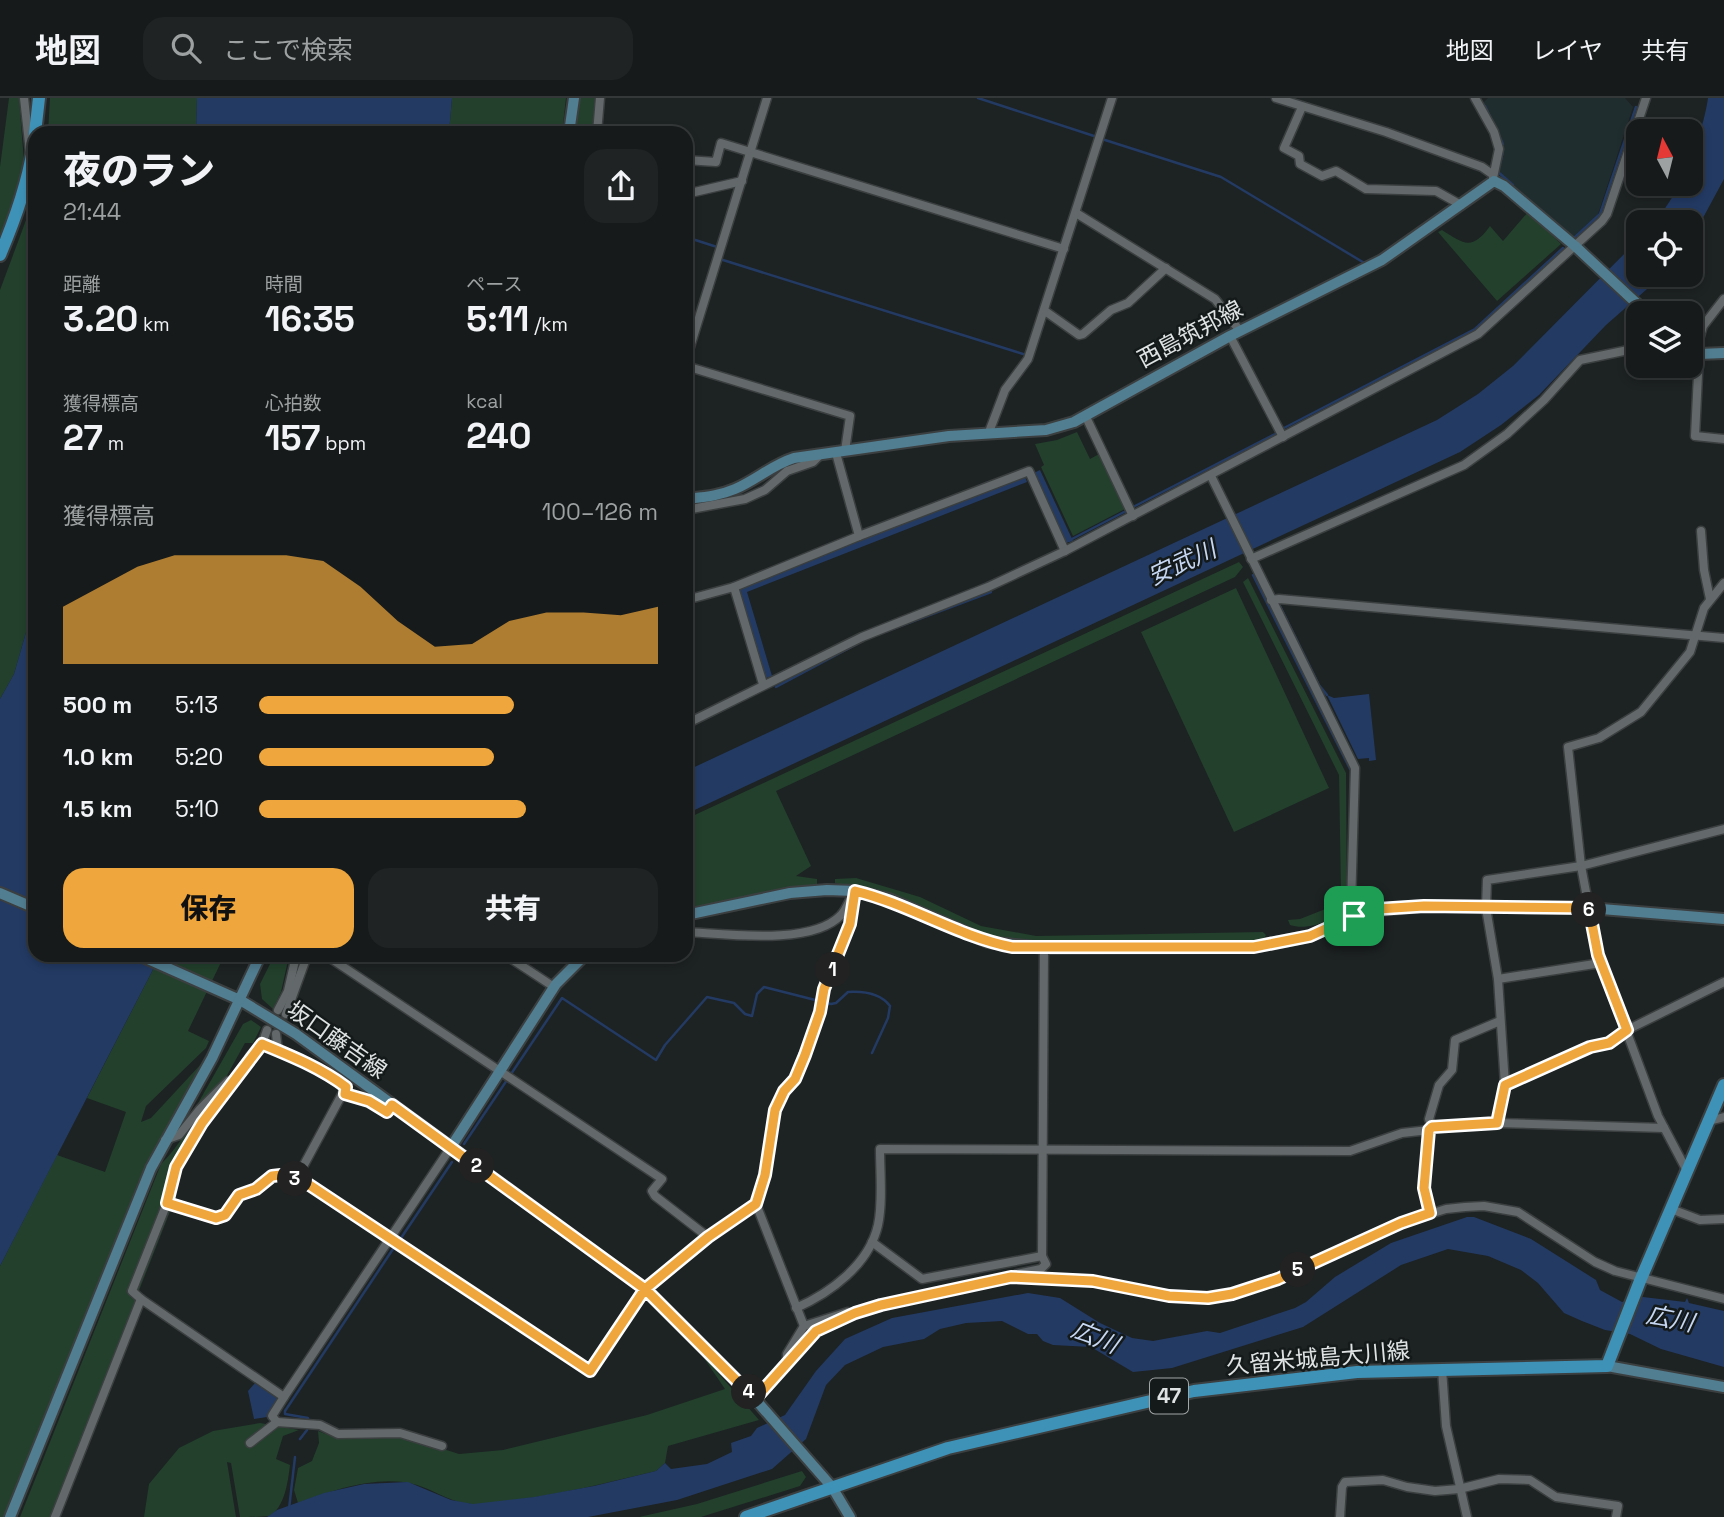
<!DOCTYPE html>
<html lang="ja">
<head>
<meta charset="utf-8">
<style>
  body { margin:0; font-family:"Space Grotesk","Noto Sans JP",sans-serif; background:#1f2323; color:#f1f3f6; height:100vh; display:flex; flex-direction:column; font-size:26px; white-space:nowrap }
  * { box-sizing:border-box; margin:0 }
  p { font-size:23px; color:#9ea1a2 }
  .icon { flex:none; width:38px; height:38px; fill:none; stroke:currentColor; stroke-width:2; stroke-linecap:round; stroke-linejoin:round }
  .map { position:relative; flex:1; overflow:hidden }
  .side { position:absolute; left:28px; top:28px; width:665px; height:836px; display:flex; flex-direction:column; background:#161a1a; border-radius:21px; box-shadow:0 4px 10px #0003,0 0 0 2px #353839 }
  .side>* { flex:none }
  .needle { width:46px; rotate:353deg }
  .tools { position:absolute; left:1626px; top:21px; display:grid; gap:14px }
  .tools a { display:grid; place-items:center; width:77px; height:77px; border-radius:14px; background:#161a1a; box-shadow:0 4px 10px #0003,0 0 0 2px #353839; font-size:35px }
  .pin { position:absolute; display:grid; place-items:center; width:60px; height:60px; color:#fff; margin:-30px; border-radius:14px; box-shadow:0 4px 10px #0006 }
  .km { position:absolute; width:35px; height:35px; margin:-18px; border-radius:50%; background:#222; color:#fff; font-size:19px; line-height:35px; text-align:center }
  .round { display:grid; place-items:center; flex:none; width:74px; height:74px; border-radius:21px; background:#1f2323 }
  .overview { display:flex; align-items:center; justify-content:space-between; height:119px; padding:0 35px }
  h1 { font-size:38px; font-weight:800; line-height:52px }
  .figures { display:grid; grid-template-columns:repeat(3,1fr); gap:10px; height:119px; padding:7px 35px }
  .figures div { display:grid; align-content:center }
  .figures b { font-size:35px; font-weight:800 }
  .figures small { font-size:19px; font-weight:400 }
  .figures p { font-size:19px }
  .chart { height:196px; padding:14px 35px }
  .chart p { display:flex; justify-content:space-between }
  .chart svg { width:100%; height:126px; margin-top:7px; fill:#efa73d; opacity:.7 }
  .button { display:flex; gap:14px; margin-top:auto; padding:14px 35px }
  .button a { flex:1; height:80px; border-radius:21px; background:#efa73d; color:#111; font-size:28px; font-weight:800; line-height:80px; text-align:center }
  .button a+a { background:#1f2323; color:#f1f3f6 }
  ul { padding:0 35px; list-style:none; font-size:23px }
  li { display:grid; grid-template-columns:112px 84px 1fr; align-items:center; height:52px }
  li i { height:18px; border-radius:9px; background:#efa73d }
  header { display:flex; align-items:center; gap:42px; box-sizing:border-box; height:98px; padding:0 35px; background:#161a1a; border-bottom:2px solid #353839 }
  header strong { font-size:33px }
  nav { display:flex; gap:38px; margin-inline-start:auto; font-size:24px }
  .search { width:490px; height:63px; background:#1f2323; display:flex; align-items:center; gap:18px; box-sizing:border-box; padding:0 24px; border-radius:21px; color:#9ea1a2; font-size:26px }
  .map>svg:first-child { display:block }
  .built { fill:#202d2f }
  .green { fill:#22402c }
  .water { fill:#233a63 }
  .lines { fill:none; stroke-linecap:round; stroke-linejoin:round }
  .stream { stroke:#233a63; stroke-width:2.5 }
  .street-casing { stroke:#3b3f40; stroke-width:11 }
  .secondary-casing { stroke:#3b3f40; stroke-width:14 }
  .primary-casing { stroke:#3b3f40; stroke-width:16 }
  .street { stroke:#63696a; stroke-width:8 }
  .secondary { stroke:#517e91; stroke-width:10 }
  .primary { stroke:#3e92b7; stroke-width:12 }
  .route-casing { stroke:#fff; stroke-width:14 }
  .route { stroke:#efa73d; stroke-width:9 }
  .labels { text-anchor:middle; stroke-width:5; stroke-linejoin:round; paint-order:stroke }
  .shield { fill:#141919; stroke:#a2a6a6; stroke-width:2 }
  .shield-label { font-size:21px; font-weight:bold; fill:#dfe3e3 }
  .street-label { font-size:23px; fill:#dfe3e3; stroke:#141919 }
  .water-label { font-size:24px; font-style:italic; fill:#c6d7f3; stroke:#141919 }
</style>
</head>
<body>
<header>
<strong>地図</strong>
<div class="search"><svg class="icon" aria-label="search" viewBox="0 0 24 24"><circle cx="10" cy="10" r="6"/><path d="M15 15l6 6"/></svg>ここで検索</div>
<nav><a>地図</a><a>レイヤ</a><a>共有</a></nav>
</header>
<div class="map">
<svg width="1724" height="1419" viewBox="0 0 1724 1419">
  <rect width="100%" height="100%" fill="#1d2223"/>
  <!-- built -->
  <polygon class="built" points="1488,0 1625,0 1633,9 1598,116 1571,141 1497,75 1502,51 1499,36 1483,5"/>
  <!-- green -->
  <g class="green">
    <polygon points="9,0 19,0 24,64 10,117 0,140 0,69"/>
    <polygon points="50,0 197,0 196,35 48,35"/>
    <polygon points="452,0 566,0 562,35 449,35"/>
    <polygon points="578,0 595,0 592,35 574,35"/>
    <polygon points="35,98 35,503 14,576 0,601 0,192"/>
    <path d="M1528,114l33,32 -64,57 -59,-69 4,-2c22,14 30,21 48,-4l13,15z"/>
    <polygon points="1077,334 1090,361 1099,356 1125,411 1073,438 1041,369 1044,367 1035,346 1057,342"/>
    <polygon points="1239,464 1243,469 1235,479 776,693 811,768 796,778 817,781 817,786 765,794 686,811 686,721"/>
    <path d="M1248,480l98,195 1,132c-12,16 -39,26 -57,20l-2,-5 12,-1 38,-15 3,-10 -2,-119 -96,-193z"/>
    <polygon points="1236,490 1329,690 1234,734 1141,534"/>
    <polygon points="856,780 920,799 981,828 1036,838 1263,834 1266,837 1263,842 1036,845 992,839 899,798 835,785 835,781"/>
    <polygon points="160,858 224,858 188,933 209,943 206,950 146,1008 141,1024 151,1020 202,965 138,1084 11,1407 6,1419 0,1419 0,1168 57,1057 105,1074 126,1014 87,1000"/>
    <polygon points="274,858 289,858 281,894 273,911 262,901 260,886"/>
    <polygon points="251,922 261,929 253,945 245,945 225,981 193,1014 243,926"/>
    <path d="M209,1008l-23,43 -12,12 -11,40 8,8 -121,308h-30l141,-353c19,-18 28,-41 48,-58z"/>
    <path d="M699,1253l60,69 -91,26 -3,17 -9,8c-47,11 -93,23 -141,29 -14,1 -29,5 -43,4 -20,-1 -36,-13 -55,-19 -38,-11 -83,5 -119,18l-4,-13 4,-22 14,-7 7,-18 -1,-12 18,7 67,-2 56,18 44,-4 144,-35 78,-26z"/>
    <path d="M260,1325l39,7 -16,6 -7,23 14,6c-2,16 -5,43 -21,51 -8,1 -20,1 -29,1l-9,-54 -4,-1 9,55h-92l5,-33 30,-36 34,-17z"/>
    <polygon points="802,1373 806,1379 800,1388 701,1419 639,1419 697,1406"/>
  </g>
  <!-- water -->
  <g class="water">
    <polygon points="197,0 452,0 449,35 196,35"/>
    <path d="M1708,0h16v81l-33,61 -1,-18h-34l25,-38h9c0,-30 14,-56 18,-86z"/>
    <polygon points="1638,142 1638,177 1663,177 1606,227 1539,297 1501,327 1460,354 686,716 686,673 1437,322 1478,296 1513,268"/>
    <polygon points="1040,372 1073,443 1066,445 1034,375"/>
    <polygon points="1025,378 1027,384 747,494 772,578 766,580 739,490"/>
    <polygon points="35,503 35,858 160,858 0,1168 0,601 14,576"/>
    <polygon points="1369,596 1376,662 1369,663 1369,660 1358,661 1327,597 1334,600"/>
    <polygon points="1467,1119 1474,1119 1531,1141 1596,1182 1600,1192 1622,1204 1643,1199 1685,1204 1687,1200 1689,1205 1724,1213 1724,1269 1661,1251 1630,1236 1605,1232 1582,1223 1564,1215 1538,1185 1521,1172 1488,1158 1448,1151 1401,1167 1303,1229 1172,1270 1133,1274 1091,1249 1053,1247 1043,1243 1037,1236 1028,1236 1002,1223 966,1225 940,1231 924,1241 883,1249 845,1267 826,1287 806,1341 772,1371 677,1402 588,1419 267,1419 277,1412 324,1395 364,1386 408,1384 451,1402 473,1406 534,1399 594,1388 656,1373 665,1365 671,1371 707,1366 732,1354 731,1345 751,1338 757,1330 785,1317 816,1273 845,1241 892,1220 1028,1195 1060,1200 1100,1225 1132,1240 1153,1243 1207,1233 1220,1235 1295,1210 1306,1204 1335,1179 1391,1145"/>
    <polygon points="255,1285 278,1301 267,1319 254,1321 248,1293"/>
  </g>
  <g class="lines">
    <!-- stream -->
    <g class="stream">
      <polyline points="978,0 1094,38"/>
      <polyline points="1485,8 1503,46"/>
      <polyline points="1105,42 1221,79 1366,166"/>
      <polyline points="1503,53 1498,74 1513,87"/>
      <polyline points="686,139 717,149"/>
      <polyline points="1574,140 1600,116 1636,9"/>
      <polyline points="723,162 1023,256"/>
      <polyline points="1284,330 1475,231 1563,150"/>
      <polyline points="1135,408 1277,335"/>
      <polyline points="1072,441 1126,413"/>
      <polyline points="1253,477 1350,671"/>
      <polyline points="1280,508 1319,587 1327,597"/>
      <polyline points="879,536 991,494"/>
      <polyline points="776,589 857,546"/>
      <path d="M464,1046l98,-146 94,62 9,-15 42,-48 27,6 11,11 7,2 5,-22 7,-7 67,17 5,-1 12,-11c16,-1 33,2 42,14l-2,12 -16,35"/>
      <polyline points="399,1143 452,1064"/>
      <polyline points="300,1341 307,1332 308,1320 285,1316 285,1313 395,1148"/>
      <polyline points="289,1411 295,1359"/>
    </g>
    <!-- street casing -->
    <g class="street-casing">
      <g id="street">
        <polyline points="24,0 30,54"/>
        <polyline points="1276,0 1386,34 1482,69 1492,76"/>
        <polyline points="1475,0 1494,34 1499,51 1493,80"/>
        <polyline points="1302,9 1284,50 1299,58 1300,66 1322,78 1336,73 1366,91 1436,93 1461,107"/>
        <polyline points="597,35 600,0"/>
        <polyline points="686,62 716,64 721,45 1064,151"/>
        <polyline points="686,96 742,83"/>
        <polyline points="1076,115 1215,201 1240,233"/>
        <polyline points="1045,213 1079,237 1083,236 1111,212 1128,205 1166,170"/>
        <polyline points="1230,238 1283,339"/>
        <polyline points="1690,256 1695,255 1703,228 1724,201"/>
        <polyline points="1699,256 1695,338 1724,341"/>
        <polyline points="686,262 767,0"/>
        <polyline points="686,268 850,318 845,353"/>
        <polyline points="1086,319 1133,418"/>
        <polyline points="989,334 1005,292 1028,261 1112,0"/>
        <polyline points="1211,378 1355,670 1351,808 1354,818"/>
        <polyline points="686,412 745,401 765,392 787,373 813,364 820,357"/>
        <polyline points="1701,433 1704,472 1710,501"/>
        <polyline points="859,438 1029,373 1065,453"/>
        <polyline points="1251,461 1464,367 1507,336 1544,302 1580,262 1638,250"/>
        <polyline points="734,489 763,586"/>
        <polyline points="686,502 734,489 859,438 836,355"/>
        <polyline points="1271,502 1279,501 1724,540"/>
        <polyline points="686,626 862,539 988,489 1065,453 1478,236 1602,123 1607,116 1646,0"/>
        <path d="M686,834c40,2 126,14 155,-17 5,-5 8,-14 11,-19"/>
        <polyline points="327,858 662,1081 652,1093 655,1098 708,1139"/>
        <polyline points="507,858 554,889"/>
        <polyline points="1498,881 1601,865"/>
        <polyline points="278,912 288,893 296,858"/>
        <polyline points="286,916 307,858"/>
        <polyline points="276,936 278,953"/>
        <polyline points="262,946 300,962 346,989 299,1076 293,1081"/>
        <polyline points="250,958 262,946 267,932"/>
        <polyline points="1505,987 1498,881 1486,810 1487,782 1581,768 1724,731"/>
        <polyline points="345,996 369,1003 387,1014 392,1007"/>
        <polyline points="1709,1023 1724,1019"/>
        <polyline points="1497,1025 1664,1030"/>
        <polyline points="1432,1029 1429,1021 1439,987 1452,972 1455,942 1500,923"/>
        <polyline points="165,1042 179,1037 200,1011 228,983"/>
        <polyline points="1687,1073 1658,1018 1598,857 1581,768 1568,649 1599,640 1641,614 1690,554 1704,510 1724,485"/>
        <polyline points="167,1105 216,1120 225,1117 239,1097 255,1091 273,1078 281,1077 308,1086 590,1273 645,1191 708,1139 756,1106 765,1077 775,1012 784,993 795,981 805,957 820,914 824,891 850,826 855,793"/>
        <polyline points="756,1106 804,1228"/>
        <polyline points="1671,1111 1700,1122 1724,1121"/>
        <polyline points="1430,1115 1424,1090 1429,1032 1432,1029 1497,1025 1505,987 1590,949 1609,945 1627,932 1724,884"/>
        <polyline points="872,1144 922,1181 1042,1158"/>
        <polyline points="1017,1176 1041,1171 1046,1166 1042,1158 1044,850"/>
        <polyline points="141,1201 132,1193 167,1105 176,1068 202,1025 243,973 253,955"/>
        <path d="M796,1210c34,-15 73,-43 82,-83 5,-23 2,-52 2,-76l470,2 52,-18 27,-3"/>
        <polyline points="787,1265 787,1256 804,1228 848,1214"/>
        <polyline points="1442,1271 1446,1328 1467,1419"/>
        <polyline points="755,1301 816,1233 854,1215 881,1207 1011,1179 1093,1183 1169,1198 1208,1200 1232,1196 1278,1181 1401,1125 1446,1111 1465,1109 1484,1108 1518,1114 1595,1164 1615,1173 1724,1201"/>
        <polyline points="277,1324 272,1318 284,1299"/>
        <polyline points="250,1345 277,1324 320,1327 338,1336 400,1335 442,1348"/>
        <polyline points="55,1419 141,1201 284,1299 451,1049"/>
        <polyline points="1340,1419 1342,1389 1345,1384 1383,1382 1407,1389 1435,1393 1459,1391 1499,1381 1530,1382 1556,1399 1618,1408 1616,1419"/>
      </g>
    </g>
    <!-- secondary casing -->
    <g class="secondary-casing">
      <g id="secondary">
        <polyline points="569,35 574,0"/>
        <polyline points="1690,252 1699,256 1724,255"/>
        <path d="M686,401c17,-2 33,-3 49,-10 21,-9 37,-24 59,-31l155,-22 97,-6 28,-8 156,-86 152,-76 112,-79 10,5 71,60 72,67"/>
        <polyline points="0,795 35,810"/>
        <polyline points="686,817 790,795 827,792 855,793 889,801 988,844 1044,850 1254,849 1310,838 1354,818 1379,812 1424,808 1589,810 1724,821"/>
        <polyline points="141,858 240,902 296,936 645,1191 755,1301 832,1389 850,1419"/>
        <polyline points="451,1049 556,886 584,858"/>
        <polyline points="1607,1268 1724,1289"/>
        <polyline points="10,1419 151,1070 212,960 260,858"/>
      </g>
    </g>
    <!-- primary casing -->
    <g class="primary-casing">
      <g id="primary">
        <polyline points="35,35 39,0"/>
        <path d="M0,157c16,-38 30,-77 35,-119"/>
        <polyline points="746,1419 948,1350 1194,1293 1357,1274 1607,1268 1640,1183 1724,987"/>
      </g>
    </g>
    <!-- street -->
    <use href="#street" class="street"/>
    <!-- secondary -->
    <use href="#secondary" class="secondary"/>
    <!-- primary -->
    <use href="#primary" class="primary"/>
  </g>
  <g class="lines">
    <!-- route casing -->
    <g class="route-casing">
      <path id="route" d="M1354,818l-44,20 -56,11h-242c-55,-11 -103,-43 -157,-56l-5,33 -26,65 -4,23 -15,43 -10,24 -11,12 -9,19 -10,65 -9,29 -48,33 -63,52 -253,-184 -5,7 -18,-11 -24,-7 1,-7c-25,-19 -55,-31 -84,-43l-60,79 -26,44 -9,36 49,15 9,-3 14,-20 17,-6 16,-13 9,-1 27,9 282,187 55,-82 110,110 61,-68 39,-18 26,-8 130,-28 82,4 76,15 39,2 24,-4 46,-15 123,-56 29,-10 -6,-25 5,-58 3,-3 65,-4 8,-38 85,-38 19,-4 18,-13 -29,-75 -9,-47 -165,-2 -46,3 -24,7"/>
    </g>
    <!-- route -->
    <use href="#route" class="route"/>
  </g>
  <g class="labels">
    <!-- shield labels -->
    <rect class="shield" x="1150" y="1280.5" width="38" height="35" rx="5"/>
    <g class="shield-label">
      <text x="1169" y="1305">47</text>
    </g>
    <!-- street labels -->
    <g class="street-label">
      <text transform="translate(1190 236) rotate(-28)" y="8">西島筑邦線</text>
      <text transform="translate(337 942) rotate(35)" y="8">坂口藤吉線</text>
      <text transform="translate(1318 1260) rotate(-5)" y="8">久留米城島大川線</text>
    </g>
    <!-- water labels -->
    <g class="water-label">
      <text transform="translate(1182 465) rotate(-25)" y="8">安武川</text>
      <text transform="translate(1670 1221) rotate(11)" y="8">広川</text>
      <text transform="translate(1095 1239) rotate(22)" y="8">広川</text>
    </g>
  </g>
</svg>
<div class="tools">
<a><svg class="needle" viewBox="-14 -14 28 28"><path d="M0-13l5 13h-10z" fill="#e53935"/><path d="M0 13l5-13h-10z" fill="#9ea1a2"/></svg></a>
<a><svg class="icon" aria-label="locate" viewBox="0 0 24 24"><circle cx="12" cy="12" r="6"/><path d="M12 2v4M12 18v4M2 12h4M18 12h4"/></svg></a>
<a><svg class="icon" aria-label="layers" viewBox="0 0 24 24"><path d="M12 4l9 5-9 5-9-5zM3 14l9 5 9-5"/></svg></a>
</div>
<div class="pin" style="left:1354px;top:818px;background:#1e9e55"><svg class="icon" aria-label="arrive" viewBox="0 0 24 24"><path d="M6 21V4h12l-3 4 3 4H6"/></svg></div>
<b class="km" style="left:833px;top:872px">1</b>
<b class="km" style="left:477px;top:1068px">2</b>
<b class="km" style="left:295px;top:1081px">3</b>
<b class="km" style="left:749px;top:1294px">4</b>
<b class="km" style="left:1298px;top:1172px">5</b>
<b class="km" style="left:1589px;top:812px">6</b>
<section class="side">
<div class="overview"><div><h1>夜のラン</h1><p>21:44</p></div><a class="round"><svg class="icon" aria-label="share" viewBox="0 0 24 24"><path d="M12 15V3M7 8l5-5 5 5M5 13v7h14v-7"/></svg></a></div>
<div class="figures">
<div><p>距離</p><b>3.20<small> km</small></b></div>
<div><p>時間</p><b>16:35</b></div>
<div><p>ペース</p><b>5:11<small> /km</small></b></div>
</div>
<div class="figures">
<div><p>獲得標高</p><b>27<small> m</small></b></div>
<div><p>心拍数</p><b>157<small> bpm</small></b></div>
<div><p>kcal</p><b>240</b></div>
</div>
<div class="chart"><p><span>獲得標高</span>100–126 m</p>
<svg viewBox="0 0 160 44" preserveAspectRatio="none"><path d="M0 44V24L10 17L20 10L30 6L40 6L50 6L60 6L70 8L80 17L90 29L100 38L110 37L120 29L130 26L140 26L150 27L160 24V44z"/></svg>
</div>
<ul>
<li><b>500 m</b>5:13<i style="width:64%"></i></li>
<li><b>1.0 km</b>5:20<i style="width:59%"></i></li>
<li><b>1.5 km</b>5:10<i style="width:67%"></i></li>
</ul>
<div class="button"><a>保存</a><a>共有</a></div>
</section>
</div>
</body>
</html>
